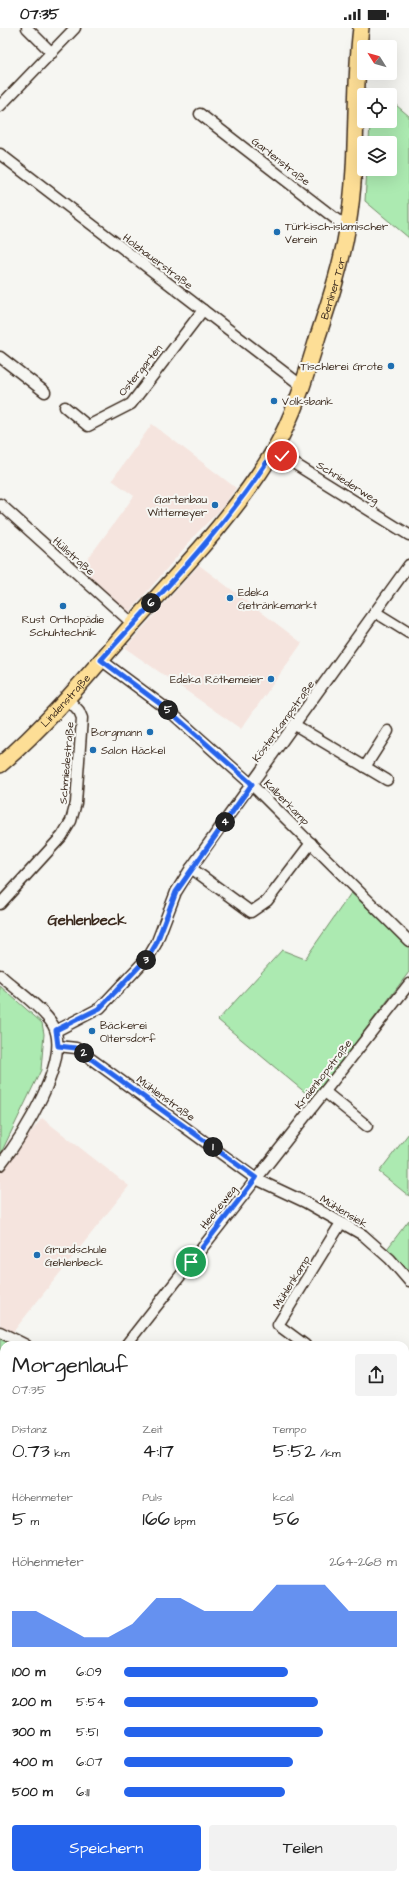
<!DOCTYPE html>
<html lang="de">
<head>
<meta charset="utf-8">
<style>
  body { margin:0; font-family:"Architects Daughter",sans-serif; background:#f2f2f2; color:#222; height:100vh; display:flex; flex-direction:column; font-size:15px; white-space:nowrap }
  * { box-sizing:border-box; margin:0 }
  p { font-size:13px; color:#767676 }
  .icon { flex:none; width:22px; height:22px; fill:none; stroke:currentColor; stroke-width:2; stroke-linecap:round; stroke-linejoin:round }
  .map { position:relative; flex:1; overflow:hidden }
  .side { position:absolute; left:0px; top:1313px; width:409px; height:538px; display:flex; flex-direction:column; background:#fff; border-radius:12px 12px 0 0; box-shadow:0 4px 16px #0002 }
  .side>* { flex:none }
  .needle { width:26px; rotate:307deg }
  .controls { position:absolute; left:357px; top:12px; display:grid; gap:8px }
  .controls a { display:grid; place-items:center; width:40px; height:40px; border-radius:4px; background:#fff; box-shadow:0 4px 16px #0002; font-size:20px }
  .pin { position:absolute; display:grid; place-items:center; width:34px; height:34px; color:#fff; margin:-17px; border:2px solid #fff; border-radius:50%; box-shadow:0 1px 4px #0007 }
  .km { position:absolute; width:20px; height:20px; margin:-10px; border-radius:50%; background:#222; color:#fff; font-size:11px; line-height:20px; text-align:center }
  .round { display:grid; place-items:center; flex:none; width:42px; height:42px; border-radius:4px; background:#f2f2f2 }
  .summary { display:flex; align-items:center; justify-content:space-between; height:68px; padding:0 12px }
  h1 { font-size:22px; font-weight:600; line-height:30px }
  .stats { display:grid; grid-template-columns:repeat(3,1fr); gap:6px; height:68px; padding:4px 12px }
  .stats div { display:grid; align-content:center }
  .stats b { font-size:20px; font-weight:600 }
  .stats small { font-size:11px; font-weight:400 }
  .stats p { font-size:11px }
  .chart { height:112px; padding:8px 12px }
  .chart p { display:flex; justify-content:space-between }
  .chart svg { width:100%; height:72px; margin-top:4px; fill:#2563eb; opacity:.7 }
  .primary-button { display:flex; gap:8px; margin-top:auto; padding:8px 12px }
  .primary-button a { flex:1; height:46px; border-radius:4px; background:#2563eb; color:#fff; font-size:16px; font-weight:600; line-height:46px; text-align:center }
  .primary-button a+a { background:#f2f2f2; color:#222 }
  ul { padding:0 12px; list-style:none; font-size:13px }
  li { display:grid; grid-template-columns:64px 48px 1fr; align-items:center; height:30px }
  li i { height:10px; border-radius:5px; background:#2563eb }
  .status { display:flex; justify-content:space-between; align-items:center; height:28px; padding:0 20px; background:#fff; direction:ltr }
  .status svg { height:11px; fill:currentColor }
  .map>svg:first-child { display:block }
  .built { fill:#f5e4de }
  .green { fill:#aceab1; stroke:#748a68 }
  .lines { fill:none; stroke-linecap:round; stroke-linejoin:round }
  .minor-casing { stroke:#3b2a1e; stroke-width:13 }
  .primary-casing { stroke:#3b2a1e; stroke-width:18 }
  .minor { stroke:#f6f6f2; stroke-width:10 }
  .primary { stroke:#fdde96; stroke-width:15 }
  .route-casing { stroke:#fff; stroke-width:8 }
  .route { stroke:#2563eb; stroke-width:5 }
  .poi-dot { fill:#1f6fb2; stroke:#f6f6f2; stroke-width:1.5 }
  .labels { text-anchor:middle; stroke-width:4; stroke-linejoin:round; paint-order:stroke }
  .street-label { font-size:11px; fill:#3b2a1e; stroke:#f6f6f2 }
  .poi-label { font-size:11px; fill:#3b2a1e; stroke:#f6f6f2; text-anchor:start }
  .district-label { font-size:15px; font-weight:bold; fill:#3b2a1e; stroke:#f6f6f2 }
</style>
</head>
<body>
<div class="status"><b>07:35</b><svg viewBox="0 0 49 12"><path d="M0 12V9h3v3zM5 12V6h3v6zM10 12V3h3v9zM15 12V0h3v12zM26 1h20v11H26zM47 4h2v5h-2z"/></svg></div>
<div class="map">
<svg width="409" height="1851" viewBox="0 0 409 1851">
  <rect width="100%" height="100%" fill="#f6f6f2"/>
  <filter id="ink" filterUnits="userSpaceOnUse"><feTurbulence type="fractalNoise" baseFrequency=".025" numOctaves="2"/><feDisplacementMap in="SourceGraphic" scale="8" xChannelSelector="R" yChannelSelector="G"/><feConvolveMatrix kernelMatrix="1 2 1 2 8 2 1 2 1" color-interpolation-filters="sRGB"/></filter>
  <g filter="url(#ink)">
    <!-- built -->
    <g class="built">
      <polygon points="152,396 236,460 222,480 197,505 129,585 81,540 134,468 112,452"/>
      <polygon points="199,537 302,615 241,701 125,620"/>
      <polygon points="42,1090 129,1158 13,1304 0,1297 0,1144"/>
    </g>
    <!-- green -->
    <g class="green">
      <polygon points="390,72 409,88 409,210 365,173 367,141 390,141 390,115 369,115 370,93 390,93"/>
      <polygon points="351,865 409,918 409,944 313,1071 218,992 282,922 305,931"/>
      <polygon points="0,958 42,995 44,1006 41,1042 0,1127"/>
      <polygon points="409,1105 409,1168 379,1144"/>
      <polygon points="409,1192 409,1242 387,1221"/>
      <polygon points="0,1309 18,1317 4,1317 4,1377 0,1375"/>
      <polygon points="405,1596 409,1599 409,1851 20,1851 22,1847 405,1847"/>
      <polygon points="0,1726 4,1729 4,1837 0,1835"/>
    </g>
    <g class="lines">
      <!-- minor casing -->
      <g class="minor-casing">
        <g id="minor">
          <polyline points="27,0 52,25"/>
          <polyline points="0,78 75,0"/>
          <polyline points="200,86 337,192 348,196"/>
          <polyline points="0,126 302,358"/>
          <polyline points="0,329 45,364"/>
          <polyline points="65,379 88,398 131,376 203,282"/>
          <polyline points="274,423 409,507"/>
          <polyline points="0,476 133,596"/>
          <polyline points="375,584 409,605"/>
          <polyline points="101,632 167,681 252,757 409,913"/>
          <polyline points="295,697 387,752"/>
          <polyline points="365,739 388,703"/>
          <polyline points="191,840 251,884 267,873 311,815"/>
          <polyline points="0,876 62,808 71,793 76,775 82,690 79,683 67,670"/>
          <path d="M0,947c14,13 44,34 53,50 19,34 -31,112 -53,140"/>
          <polyline points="56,1003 100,980 149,928 156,916 176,864 191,840 409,537"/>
          <polyline points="58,1018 76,1020 256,1151 305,1174 363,1207 390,1231 409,1253"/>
          <polyline points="325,1064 367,1098"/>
          <polyline points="0,1304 26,1317"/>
          <polyline points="126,1317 409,956"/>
          <polyline points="305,1317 278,1297 341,1195"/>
          <polyline points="0,1473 4,1469"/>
          <polyline points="405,1517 409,1519"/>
          <polyline points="0,1684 4,1678"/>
        </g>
      </g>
      <!-- primary casing -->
      <g class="primary-casing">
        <g id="primary">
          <path id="s1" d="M0,737c48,-41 88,-90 129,-137 48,-54 107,-114 144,-176 21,-36 33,-76 45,-116 12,-36 24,-73 30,-111 11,-65 5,-132 13,-197"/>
        </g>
      </g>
      <!-- minor -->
      <use href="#minor" class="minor"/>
      <!-- primary -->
      <use href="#primary" class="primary"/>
    </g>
  </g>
  <g class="lines" filter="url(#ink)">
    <!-- route casing -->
    <g class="route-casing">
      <path id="route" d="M191,1234l65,-84 -180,-130 -18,-2 -2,-16 44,-22 49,-52 7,-12 20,-52 76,-108 -85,-75 -66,-49c60,-67 125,-133 173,-209l8,5"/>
    </g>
    <!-- route -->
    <use href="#route" class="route"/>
  </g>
  <!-- markers -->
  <g class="poi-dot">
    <circle cx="277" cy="204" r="4"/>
    <circle cx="391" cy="338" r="4"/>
    <circle cx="274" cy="373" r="4"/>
    <circle cx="215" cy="477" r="4"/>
    <circle cx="230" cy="570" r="4"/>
    <circle cx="63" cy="578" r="4"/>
    <circle cx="271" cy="651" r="4"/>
    <circle cx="150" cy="704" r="4"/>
    <circle cx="93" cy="722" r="4"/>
    <circle cx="92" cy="1003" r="4"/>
    <circle cx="37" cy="1227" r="4"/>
  </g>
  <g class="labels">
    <!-- street labels -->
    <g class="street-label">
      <text transform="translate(281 133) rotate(38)" y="4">Gartenstraße</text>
      <text transform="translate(158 233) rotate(37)" y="4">Holzhauerstraße</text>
      <text dy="4" stroke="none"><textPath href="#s1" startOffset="591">Berliner Tor</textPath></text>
      <text transform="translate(140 342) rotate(-51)" y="4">Ostergarten</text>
      <text transform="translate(348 454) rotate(32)" y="4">Schniederweg</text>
      <text transform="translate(74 528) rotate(42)" y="4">Hüllstraße</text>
      <text dy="4" stroke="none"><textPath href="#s1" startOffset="92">Lindenstraße</textPath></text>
      <text transform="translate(283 693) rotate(-54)" y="4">Kösterkampstraße</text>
      <text transform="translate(66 735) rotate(-85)" y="4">Schmiedestraße</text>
      <text transform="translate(287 774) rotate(45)" y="4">Kalberkamp</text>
      <text transform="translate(323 1046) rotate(-52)" y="4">Kraienhopstraße</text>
      <text transform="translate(166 1070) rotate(36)" y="4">Mühlenstraße</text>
      <text transform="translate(218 1179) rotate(-52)" y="4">Heekeweg</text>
      <text transform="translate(344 1183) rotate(31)" y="4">Mühlensiek</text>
      <text transform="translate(291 1254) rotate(-58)" y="4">Mühlenkamp</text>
    </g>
    <!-- poi labels -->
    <g class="poi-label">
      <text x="285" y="202">Türkisch-islamischer<tspan x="285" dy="13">Verein</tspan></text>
      <text x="383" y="342" text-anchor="end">Tischlerei Grote</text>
      <text x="282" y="377">Volksbank</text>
      <text x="207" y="475" text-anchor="end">Gartenbau<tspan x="207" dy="13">Wittemeyer</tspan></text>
      <text x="238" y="568">Edeka<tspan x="238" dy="13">Getränkemarkt</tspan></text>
      <text x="63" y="595" text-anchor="middle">Rust Orthopädie<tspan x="63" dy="13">Schuhtechnik</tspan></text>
      <text x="263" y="655" text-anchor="end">Edeka Röthemeier</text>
      <text x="142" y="708" text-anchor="end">Borgmann</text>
      <text x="101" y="726">Salon Häckel</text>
      <text x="100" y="1001">Bäckerei<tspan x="100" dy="13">Oltersdorf</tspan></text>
      <text x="45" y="1225">Grundschule<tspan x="45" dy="13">Gehlenbeck</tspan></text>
    </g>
    <!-- district labels -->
    <g class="district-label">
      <text x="87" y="897">Gehlenbeck</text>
    </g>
  </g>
</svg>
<div class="controls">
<a><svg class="needle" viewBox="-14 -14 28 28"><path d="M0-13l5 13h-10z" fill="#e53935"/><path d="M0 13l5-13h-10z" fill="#767676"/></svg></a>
<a><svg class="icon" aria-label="locate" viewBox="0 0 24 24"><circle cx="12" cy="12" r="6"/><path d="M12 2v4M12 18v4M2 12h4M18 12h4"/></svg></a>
<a><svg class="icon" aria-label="layers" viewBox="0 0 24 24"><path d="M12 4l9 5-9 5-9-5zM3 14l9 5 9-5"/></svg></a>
</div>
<div class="pin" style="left:191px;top:1234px;background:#1e9e55"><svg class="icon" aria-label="arrive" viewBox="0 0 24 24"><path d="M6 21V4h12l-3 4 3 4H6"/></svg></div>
<div class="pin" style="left:282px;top:428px;background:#d93025"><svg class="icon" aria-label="check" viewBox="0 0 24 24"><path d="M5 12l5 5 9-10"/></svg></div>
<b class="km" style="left:213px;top:1119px">1</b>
<b class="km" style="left:84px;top:1025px">2</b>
<b class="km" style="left:146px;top:932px">3</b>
<b class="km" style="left:225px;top:794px">4</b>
<b class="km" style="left:168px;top:682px">5</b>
<b class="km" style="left:151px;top:575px">6</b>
<section class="side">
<div class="summary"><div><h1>Morgenlauf</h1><p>07:35</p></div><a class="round"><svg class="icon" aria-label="share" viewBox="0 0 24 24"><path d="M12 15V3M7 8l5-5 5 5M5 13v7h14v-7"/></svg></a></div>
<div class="stats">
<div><p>Distanz</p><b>0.73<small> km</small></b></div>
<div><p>Zeit</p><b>4:17</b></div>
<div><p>Tempo</p><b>5:52<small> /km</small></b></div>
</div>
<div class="stats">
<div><p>Höhenmeter</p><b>5<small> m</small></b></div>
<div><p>Puls</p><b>166<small> bpm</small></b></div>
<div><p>kcal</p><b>56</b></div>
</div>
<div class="chart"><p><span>Höhenmeter</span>264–268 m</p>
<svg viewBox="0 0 160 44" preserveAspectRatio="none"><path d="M0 44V22L10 22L20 30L30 38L40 38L50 30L60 14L70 14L80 22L90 22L100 22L110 6L120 6L130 6L140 22L150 22L160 22V44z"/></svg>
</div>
<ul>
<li><b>100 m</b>6:09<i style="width:60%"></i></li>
<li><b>200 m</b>5:54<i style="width:71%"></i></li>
<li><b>300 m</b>5:51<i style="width:73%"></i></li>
<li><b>400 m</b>6:07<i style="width:62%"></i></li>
<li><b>500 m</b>6:11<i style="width:59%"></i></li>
</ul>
<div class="primary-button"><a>Speichern</a><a>Teilen</a></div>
</section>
</div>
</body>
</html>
